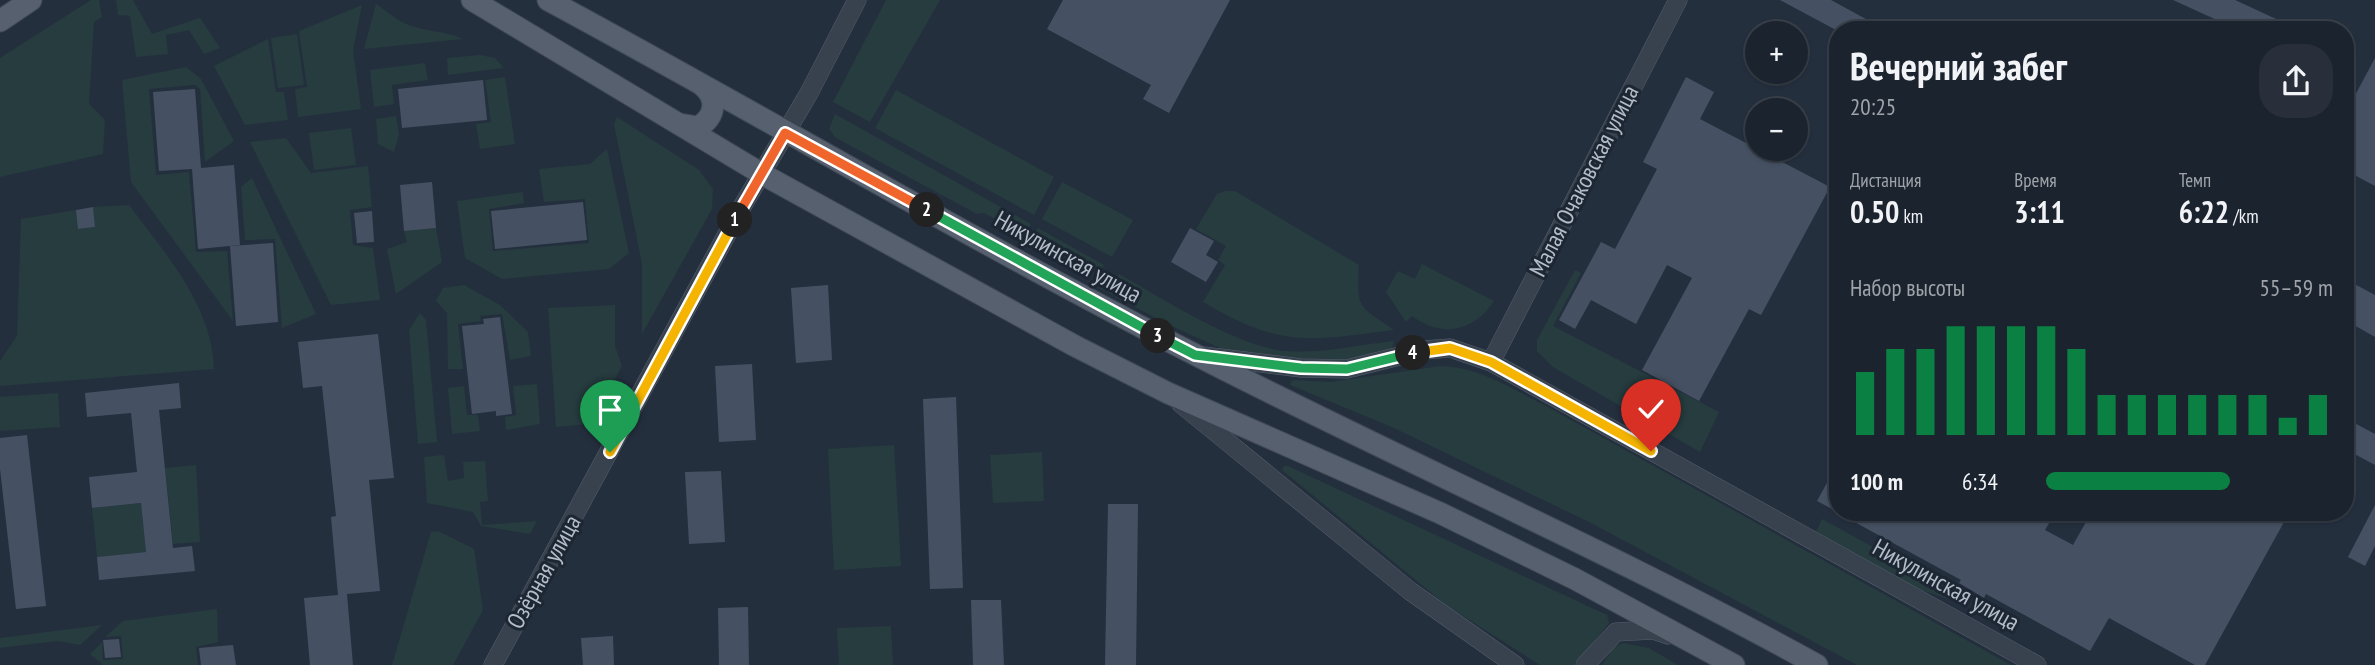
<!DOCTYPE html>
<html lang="ru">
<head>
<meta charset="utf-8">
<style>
  body { margin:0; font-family:"PT Sans Narrow",sans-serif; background:#282f3a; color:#f1f3f6; height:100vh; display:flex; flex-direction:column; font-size:26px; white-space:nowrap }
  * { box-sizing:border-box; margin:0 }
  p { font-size:23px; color:#a0a4aa }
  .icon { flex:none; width:38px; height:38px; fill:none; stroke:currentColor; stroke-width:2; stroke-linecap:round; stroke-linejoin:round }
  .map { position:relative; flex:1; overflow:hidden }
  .drawer { position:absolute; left:1829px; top:21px; width:525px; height:500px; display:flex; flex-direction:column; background:#1b232e; border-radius:28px; box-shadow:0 2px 5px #0004,0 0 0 2px #39404a }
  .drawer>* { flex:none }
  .tools { position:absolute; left:1745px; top:21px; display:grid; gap:14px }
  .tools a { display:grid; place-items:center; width:63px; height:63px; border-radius:50%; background:#1b232e; box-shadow:0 2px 5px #0004,0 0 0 2px #39404a; font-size:35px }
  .pin { position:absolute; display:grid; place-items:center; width:60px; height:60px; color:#fff; margin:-72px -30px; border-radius:50% 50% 50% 0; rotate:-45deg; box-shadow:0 0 7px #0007 }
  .pin .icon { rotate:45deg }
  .km { position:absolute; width:35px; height:35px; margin:-18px; border-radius:50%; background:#222; color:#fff; font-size:19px; line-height:35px; text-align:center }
  .round { display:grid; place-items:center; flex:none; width:74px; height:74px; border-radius:28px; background:#282f3a }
  .headline { display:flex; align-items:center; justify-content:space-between; height:119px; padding:0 21px }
  h1 { font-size:38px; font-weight:700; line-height:52px }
  .metrics { display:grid; grid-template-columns:repeat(3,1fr); gap:10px; height:119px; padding:7px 21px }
  .metrics div { display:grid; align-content:center }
  .metrics b { font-size:30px; font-weight:700 }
  .metrics small { font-size:19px; font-weight:400 }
  .metrics p { font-size:19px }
  .chart { height:196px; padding:14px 21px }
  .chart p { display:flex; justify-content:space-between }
  .chart svg { width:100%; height:126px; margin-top:7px; stroke:#0b8043; stroke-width:6 }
  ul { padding:0 21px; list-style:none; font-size:23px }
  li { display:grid; grid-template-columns:112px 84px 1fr; align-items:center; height:52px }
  li i { height:18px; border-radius:9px; background:#0b8043 }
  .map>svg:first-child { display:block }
  .green { fill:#263c3f }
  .building { fill:#455162 }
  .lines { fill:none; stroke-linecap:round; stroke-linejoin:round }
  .minor-casing { stroke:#565f6c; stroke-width:19 }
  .major-casing { stroke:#414a57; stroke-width:23 }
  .minor { stroke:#38414e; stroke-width:18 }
  .major { stroke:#56606e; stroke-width:21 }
  .split-1-casing { stroke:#fff; stroke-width:14 }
  .split-2-casing { stroke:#fff; stroke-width:14 }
  .split-3-casing { stroke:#fff; stroke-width:14 }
  .split-4-casing { stroke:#fff; stroke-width:14 }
  .split-5-casing { stroke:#fff; stroke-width:14 }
  .split-1 { stroke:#f5b400; stroke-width:9 }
  .split-2 { stroke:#f0652b; stroke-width:9 }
  .split-3 { stroke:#22a559; stroke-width:9 }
  .split-4 { stroke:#22a559; stroke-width:9 }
  .split-5 { stroke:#f5b400; stroke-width:9 }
  .labels { text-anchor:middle; stroke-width:6; stroke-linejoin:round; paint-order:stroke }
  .street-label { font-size:24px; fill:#b4bcc9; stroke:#1d2633 }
</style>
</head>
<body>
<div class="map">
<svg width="2375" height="665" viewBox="0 0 2375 665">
  <rect width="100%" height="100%" fill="#242f3e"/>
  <!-- green -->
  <g class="green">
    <polygon points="91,0 99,0 102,17 94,22 89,104 105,120 103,154 0,177 0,58"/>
    <polygon points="116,0 133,0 152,34 200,18 220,48 204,54 189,30 166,35 168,54 136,57 130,16 118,15"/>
    <polygon points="886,0 940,0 870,122 833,102"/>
    <path d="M376,4c9,6 18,14 28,19 19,9 40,7 59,16l-99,10z"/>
    <polygon points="362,5 353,50 361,109 298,117 295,89 307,87 299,31"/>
    <polygon points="297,34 304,85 278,88 271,38"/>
    <polygon points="268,39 276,92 284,92 288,120 245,125 214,66"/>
    <polygon points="480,55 495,58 504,68 448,75 447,58"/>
    <polygon points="425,63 428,80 392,85 394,104 374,107 370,70"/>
    <polygon points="186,67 201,79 234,141 205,162 200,89 195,85 149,89 156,175 189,172 196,252 227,251 233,321 131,182 122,80"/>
    <polygon points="505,77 515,144 480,149 476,124 491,122 485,80"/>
    <polygon points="896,90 1054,177 1034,215 875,128"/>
    <polygon points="835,114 1031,224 1025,235 984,213 977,214 836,138 829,129"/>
    <polygon points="396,116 399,134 394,152 378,144 376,119"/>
    <polygon points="617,117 699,170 713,189 712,209 642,334 642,264 614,124"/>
    <polygon points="351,128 356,165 314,170 309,133"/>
    <polygon points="286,138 311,173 368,166 372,207 350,210 353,245 373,248 380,300 331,305 250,142"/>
    <polygon points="607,149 629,253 609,269 502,279 465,258 457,201 523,192 524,203 489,209 493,251 589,243 585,199 544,202 539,169 590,164"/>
    <polygon points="252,178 316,314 282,328 275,239 245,240 241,187"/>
    <polygon points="1062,182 1133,220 1112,257 1042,219"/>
    <path d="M1226,191h9l124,74c-3,45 0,40 35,65 -85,11 -114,18 -191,-28l22,-37 -7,-5 8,-14 -30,-17 21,-35z"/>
    <path d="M129,205c37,50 83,100 85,164l-214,17v-25l17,-25 4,-117 55,-9 3,19 16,-2 -2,-20z"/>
    <polygon points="436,228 442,262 396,294 387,249 407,242 404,231"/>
    <polygon points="1038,228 1104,265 1101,270 1090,270 1032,239"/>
    <path d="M1422,264l72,37c-20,31 -53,37 -82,15l-6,6 -20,-30 12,-21 17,8z"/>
    <polygon points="1575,270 1581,273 1553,326 1719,412 1700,452 1553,367 1537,351 1537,340"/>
    <path d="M1119,274c43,24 118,73 167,77 35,3 72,-6 108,-10l-3,11 -18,11 -122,-1 -84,-38 -81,-43 26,-1z"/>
    <polygon points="464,285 500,305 528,332 531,356 510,360 502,314 480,316 481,321 458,324 463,369 448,369 447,313 436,301 443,288"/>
    <polygon points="615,305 615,346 622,366 590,424 556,427 548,308"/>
    <polygon points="420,313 426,320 437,442 418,444 409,330"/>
    <path d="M1440,366c40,1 72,23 108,41l463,258h-154l-266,-142 -199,-96 -102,-42 2,-5 39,2z"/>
    <polygon points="537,384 540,424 506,430 505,417 516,415 513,386"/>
    <polygon points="464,386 467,415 478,415 480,431 452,434 448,388"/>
    <polygon points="58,393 60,427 0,431 0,397"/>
    <polygon points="894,445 901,566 834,570 828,449"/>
    <polygon points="1042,452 1044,501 993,503 990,455"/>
    <polygon points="444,455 448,481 464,478 463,462 485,461 488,501 480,502 482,525 537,521 530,534 481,526 473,512 427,503 424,457"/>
    <polygon points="196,465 200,542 173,544 165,468"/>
    <polygon points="1288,466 1607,615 1609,623 1575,665 1540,665 1446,605 1282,470 1284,466"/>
    <polygon points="141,503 146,552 97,557 92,508"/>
    <polygon points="1822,519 1955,592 1951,600 1915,588 1816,532"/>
    <polygon points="438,531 474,549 483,610 453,665 392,665 431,532"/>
    <polygon points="217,609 218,642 196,647 198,665 103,665 90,654 102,642 103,660 123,659 121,636 105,637 123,621"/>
    <polygon points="102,625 80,645 57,641 0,648 0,638"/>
    <polygon points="891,626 893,665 839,665 837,628"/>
    <polygon points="1623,643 1649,648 1678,665 1602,665 1613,648"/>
  </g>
  <!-- building -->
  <g class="building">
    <polygon points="1063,0 1230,0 1169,113 1143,99 1151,85 1047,29"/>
    <polygon points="1780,0 1831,0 1886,30 1836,30"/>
    <polygon points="2173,0 2235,0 2300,30 2229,30 2230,26"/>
    <polygon points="2375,58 2375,186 2345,170 2345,114"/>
    <polygon points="1686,77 1714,92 1700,119 1830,187 1761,315 1749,309 1699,401 1642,370 1692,278 1667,265 1636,324 1591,300 1575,329 1559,320 1601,242 1615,249 1657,169 1643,162"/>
    <polygon points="483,80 487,120 402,128 398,89"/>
    <polygon points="195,89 201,168 234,165 240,245 198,249 192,169 159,171 153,92"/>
    <polygon points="432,182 436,228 404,231 400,185"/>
    <polygon points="583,202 587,240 495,249 491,211"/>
    <polygon points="93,207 95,227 78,229 76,210"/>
    <polygon points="372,211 374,242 357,243 354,213"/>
    <polygon points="1190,228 1214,241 1206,255 1218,262 1206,282 1171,262"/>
    <polygon points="273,243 278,322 236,326 230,246"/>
    <polygon points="2345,279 2375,295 2375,337 2345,320"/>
    <polygon points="828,285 832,360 796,363 791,288"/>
    <polygon points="500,317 512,414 496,416 496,411 472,414 462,326 484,324 483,319"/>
    <polygon points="378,334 394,478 369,480 380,591 347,594 353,665 310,665 304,598 338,595 331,517 336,516 322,386 303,388 298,342"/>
    <polygon points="752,364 756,440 719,442 715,366"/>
    <polygon points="179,383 181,408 159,410 173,548 192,546 195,571 99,580 97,557 146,552 141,503 92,508 89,477 137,472 131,413 87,417 85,393"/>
    <polygon points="956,397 963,588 930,589 923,399"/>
    <polygon points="2345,418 2375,434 2375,465 2345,449"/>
    <polygon points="27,435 46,606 16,609 0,469 0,438"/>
    <polygon points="721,471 725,542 689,544 685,472"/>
    <polygon points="1828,481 1838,486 1838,512 1817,501"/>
    <polygon points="1108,504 1138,504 1136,665 1105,665"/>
    <polygon points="2375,505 2375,546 2365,566 2348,557"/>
    <polygon points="1838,513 2055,513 2045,530 2073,545 2091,513 2289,513 2205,665 2195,665 2109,618 2090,651 1986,594 1984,598 1959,583 1961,580"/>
    <polygon points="971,600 1001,600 1004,665 973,665"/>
    <polygon points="748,607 749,665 719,665 718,608"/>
    <polygon points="613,636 614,665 583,665 581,638"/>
    <polygon points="119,639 121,657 105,658 103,640"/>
    <polygon points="233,645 236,665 201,665 199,648"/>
  </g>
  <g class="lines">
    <!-- minor casing -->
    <g class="minor-casing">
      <g id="minor">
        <polyline points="1204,356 1301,368 1347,369 1424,350 1450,348 1491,362 2037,665"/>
        <polyline points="1491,362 1678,0"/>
        <polyline points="1181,404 1410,591 1515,665"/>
        <polyline points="493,665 739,212 809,93 857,0"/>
        <polyline points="1585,665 1616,632 1653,630 1668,635"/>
      </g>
    </g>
    <!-- major casing -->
    <g class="major-casing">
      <g id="major">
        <polyline points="472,0 762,174 1075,346 1168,393 1440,513 1575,579 1734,665"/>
        <path d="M548,0c216,116 426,242 644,353 207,107 421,199 625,312"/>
        <polyline points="0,21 31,0"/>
        <path d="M679,124l19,3c18,-10 20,-29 4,-42"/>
      </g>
    </g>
    <!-- minor -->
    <use href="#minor" class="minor"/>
    <!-- major -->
    <use href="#major" class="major"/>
  </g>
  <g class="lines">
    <!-- split-1 casing -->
    <g class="split-1-casing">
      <polyline id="split-1" points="610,452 735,220"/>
    </g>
    <!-- split-2 casing -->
    <g class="split-2-casing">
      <polyline id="split-2" points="735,220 785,133 927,210"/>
    </g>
    <!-- split-3 casing -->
    <g class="split-3-casing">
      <polyline id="split-3" points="927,210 1158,336"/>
    </g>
    <!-- split-4 casing -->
    <g class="split-4-casing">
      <polyline id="split-4" points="1158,336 1195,355 1301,368 1347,369 1413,353"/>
    </g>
    <!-- split-5 casing -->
    <g class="split-5-casing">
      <polyline id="split-5" points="1413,353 1450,348 1491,362 1651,451"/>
    </g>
    <!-- split-1 -->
    <use href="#split-1" class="split-1"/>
    <!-- split-2 -->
    <use href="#split-2" class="split-2"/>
    <!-- split-3 -->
    <use href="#split-3" class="split-3"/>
    <!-- split-4 -->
    <use href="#split-4" class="split-4"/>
    <!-- split-5 -->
    <use href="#split-5" class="split-5"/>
  </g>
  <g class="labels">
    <!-- street labels -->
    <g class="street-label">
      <text transform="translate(1584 181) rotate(-63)" y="8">Малая Очаковская улица</text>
      <text transform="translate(1068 257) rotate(29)" y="8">Никулинская улица</text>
      <text transform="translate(544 572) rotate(-61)" y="8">Озёрная улица</text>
      <text transform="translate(1946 585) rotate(29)" y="8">Никулинская улица</text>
    </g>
  </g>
</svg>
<div class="tools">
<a>+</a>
<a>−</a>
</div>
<div class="pin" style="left:610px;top:452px;background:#1e9e55"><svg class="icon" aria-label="arrive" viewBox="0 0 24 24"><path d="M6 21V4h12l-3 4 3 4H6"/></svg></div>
<div class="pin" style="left:1651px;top:451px;background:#d93025"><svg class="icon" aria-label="check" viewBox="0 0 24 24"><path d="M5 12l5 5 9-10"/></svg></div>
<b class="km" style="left:735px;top:220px">1</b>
<b class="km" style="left:927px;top:210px">2</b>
<b class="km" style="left:1158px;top:336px">3</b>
<b class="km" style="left:1413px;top:353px">4</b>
<section class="drawer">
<div class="headline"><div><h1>Вечерний забег</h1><p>20:25</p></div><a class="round"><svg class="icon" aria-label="share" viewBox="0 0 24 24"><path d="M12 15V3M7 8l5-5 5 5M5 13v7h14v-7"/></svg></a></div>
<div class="metrics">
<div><p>Дистанция</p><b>0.50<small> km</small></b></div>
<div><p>Время</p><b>3:11</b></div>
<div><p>Темп</p><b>6:22<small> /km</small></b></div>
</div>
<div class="chart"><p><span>Набор высоты</span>55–59 m</p>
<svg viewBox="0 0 160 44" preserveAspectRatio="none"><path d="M5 44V22M15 44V14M25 44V14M35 44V6M45 44V6M55 44V6M65 44V6M75 44V14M85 44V30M95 44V30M105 44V30M115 44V30M125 44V30M135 44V30M145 44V38M155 44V30"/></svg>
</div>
<ul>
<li><b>100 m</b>6:34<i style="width:64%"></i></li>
</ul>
</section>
</div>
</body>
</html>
